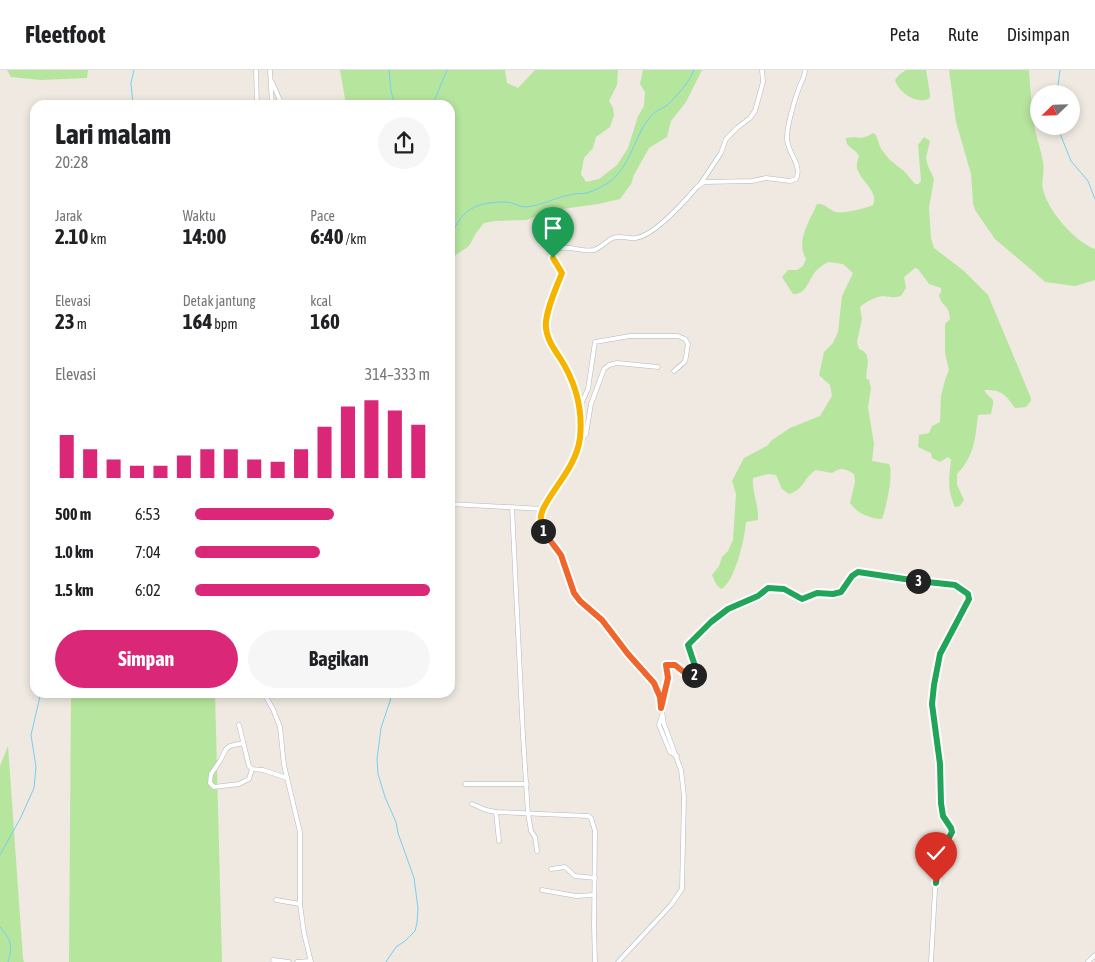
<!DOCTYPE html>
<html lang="id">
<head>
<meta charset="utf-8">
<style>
  body { margin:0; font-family:"Asap Condensed",sans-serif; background:#f6f6f6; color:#202124; height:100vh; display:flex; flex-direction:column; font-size:19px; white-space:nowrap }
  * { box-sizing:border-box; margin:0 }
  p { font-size:16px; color:#757577 }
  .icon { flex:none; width:28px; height:28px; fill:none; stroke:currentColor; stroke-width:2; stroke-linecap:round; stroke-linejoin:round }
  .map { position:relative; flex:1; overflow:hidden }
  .panel { position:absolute; left:30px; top:30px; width:425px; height:598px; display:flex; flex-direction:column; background:#fff; border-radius:15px; box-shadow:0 2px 8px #0003 }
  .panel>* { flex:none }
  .needle { width:32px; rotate:247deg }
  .fabs { position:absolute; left:1030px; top:15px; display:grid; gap:10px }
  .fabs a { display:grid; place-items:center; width:50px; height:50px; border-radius:50%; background:#fff; box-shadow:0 2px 8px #0003; font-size:25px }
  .pin { position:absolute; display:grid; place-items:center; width:42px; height:42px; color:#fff; margin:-51px -21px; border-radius:50% 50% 50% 0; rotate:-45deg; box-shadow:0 0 5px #0007 }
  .pin .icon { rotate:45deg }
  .km { position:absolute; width:25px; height:25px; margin:-12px; border-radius:50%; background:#222; color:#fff; font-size:14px; line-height:25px; text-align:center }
  .round { display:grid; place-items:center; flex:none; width:52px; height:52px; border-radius:26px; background:#f6f6f6 }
  .summary { display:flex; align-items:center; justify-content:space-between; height:85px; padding:0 25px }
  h1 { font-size:28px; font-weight:700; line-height:38px }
  .metrics { display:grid; grid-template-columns:repeat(3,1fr); gap:8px; height:85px; padding:5px 25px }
  .metrics div { display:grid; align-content:center }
  .metrics b { font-size:21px; font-weight:700 }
  .metrics small { font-size:14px; font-weight:400 }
  .metrics p { font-size:14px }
  .chart { height:140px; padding:10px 25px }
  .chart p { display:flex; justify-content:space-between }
  .chart svg { width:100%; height:90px; margin-top:5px; stroke:#db2777; stroke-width:6 }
  .cta { display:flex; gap:10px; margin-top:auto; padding:10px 25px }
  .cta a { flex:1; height:58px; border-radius:30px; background:#db2777; color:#fff; font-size:20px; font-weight:700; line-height:58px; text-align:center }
  .cta a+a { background:#f6f6f6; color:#202124 }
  ul { padding:0 25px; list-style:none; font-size:16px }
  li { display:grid; grid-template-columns:80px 60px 1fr; align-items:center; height:38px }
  li i { height:12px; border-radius:6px; background:#db2777 }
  header { display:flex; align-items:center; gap:30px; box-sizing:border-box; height:70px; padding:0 25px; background:#fff; border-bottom:1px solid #e0e0e0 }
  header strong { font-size:24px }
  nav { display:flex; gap:28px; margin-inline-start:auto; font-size:18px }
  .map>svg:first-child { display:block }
  .green { fill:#b6e59e }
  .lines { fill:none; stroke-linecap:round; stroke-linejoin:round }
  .stream { stroke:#75cff0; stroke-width:1 }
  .street-casing { stroke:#b4b7c1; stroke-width:5 }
  .street { stroke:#fff; stroke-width:4 }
  .split-1-casing { stroke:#fff; stroke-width:10 }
  .split-2-casing { stroke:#fff; stroke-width:10 }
  .split-3-casing { stroke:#fff; stroke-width:10 }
  .split-4-casing { stroke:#fff; stroke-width:10 }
  .split-1 { stroke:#f5b400; stroke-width:6 }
  .split-2 { stroke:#f0652b; stroke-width:6 }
  .split-3 { stroke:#22a559; stroke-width:6 }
  .split-4 { stroke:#22a559; stroke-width:6 }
</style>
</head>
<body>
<header>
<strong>Fleetfoot</strong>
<nav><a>Peta</a><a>Rute</a><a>Disimpan</a></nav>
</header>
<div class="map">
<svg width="1095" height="892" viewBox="0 0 1095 892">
  <rect width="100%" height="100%" fill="#efe9e1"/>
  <!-- green -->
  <g class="green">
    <polygon points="7,0 88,0 87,8 41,10 11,7"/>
    <polygon points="340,0 505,0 507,13 518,18 535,0 618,0 617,15 609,31 613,38 614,45 610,57 596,67 593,78 584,88 581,104 586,112 599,109 617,95 628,78 638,46 644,36 645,22 640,14 643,0 702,0 686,32 671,51 667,67 649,78 634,105 631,114 620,129 598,134 548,141 527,150 495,151 484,153 476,163 469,176 450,189 450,35 346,35"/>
    <path d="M906,0h20l4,24v4c-12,8 -32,-6 -35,-18l5,-6z"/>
    <path d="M949,0h80c1,18 3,36 5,54 2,13 7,25 9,38 2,9 -2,18 0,27 4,21 32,53 52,60v31l-20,6 -30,-4 -11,-10 -39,-33 -20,-29 -2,-7 -2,-29 -15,-52z"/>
    <path d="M873,63l3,2 5,14 9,11 15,12 10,12h3l3,-3 -3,-36 6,-8 6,4 -4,17 2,8 6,13 -5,29 2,30 3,10 30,23 24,24 43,103v3l-5,6 -11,1c-10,-14 -13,-18 -31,-18 10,14 11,4 7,24l-13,1c-3,24 -3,40 -21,59v11l7,15 -4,6 -5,1c-8,-18 -6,-28 -4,-47l-3,-3 -8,5 -8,-4 -1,-5 -13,-6 1,-12 10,-2 3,-7 8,-4 1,-26 4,-16 4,-10 -4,-17v-29l5,-5c-1,-16 -9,-12 -11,-24l2,-3v-4l-12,-4 -11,-15 -3,-1 -11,9 2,11 -5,8c-7,2 -11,1 -17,0 -8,0 -18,6 -24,11l2,12 -5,23 2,7c13,4 8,17 7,29l3,2 2,8 -3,19 6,37 -2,17 17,3c5,8 -3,45 -7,55 -12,0 -25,-6 -32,-16l5,-21 -1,-8c-8,-5 -13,-8 -22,-1l-16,-3c-13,8 -11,19 -27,24l-7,-5 -6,-14 -8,-1 -15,4c-1,15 6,27 5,42l-12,2c-1,15 -11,61 -25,67l-5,-5 -4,-9 7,-9 3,-9 6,-6 5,-11 3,-46 -4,-13 12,-23 23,-12 5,-6 18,-12 30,-12 12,-20 -2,-11 -11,-10 5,-23 9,-9 5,-11 4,-36 11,-23 -10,-9 -15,-2c-5,3 -10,6 -13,10 -7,9 -9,23 -22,22l-11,-17 6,-7h9l6,-4 3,-7c-11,-18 4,-38 11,-55 8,-1 12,6 19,8 7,2 31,-4 37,-7 6,-14 -12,-23 -16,-37 -1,-4 1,-8 2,-12 -4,-8 -14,-8 -13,-18 13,-3 13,4 27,-5z"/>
    <polygon points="71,623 215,623 222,892 69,892"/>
    <polygon points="8,676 23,889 24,892 0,892 0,696"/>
  </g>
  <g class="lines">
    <!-- stream -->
    <g class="stream">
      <polyline points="389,0 391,21 395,35"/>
      <polyline points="1057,24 1060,0"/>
      <polyline points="133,35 131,13 134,0"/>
      <polyline points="429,35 435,29 447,0"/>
      <polyline points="1057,56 1071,91 1088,111 1095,129"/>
      <path d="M450,170c10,-31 25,-38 57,-38 6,0 12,5 18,5 16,-1 29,-9 44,-12 6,-2 13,-1 18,-2 7,-2 16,-7 21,-10 24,-17 26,-48 43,-67 4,-5 10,-7 15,-10 10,-8 24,-25 28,-36"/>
      <polyline points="0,785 21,747 34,718 36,697 31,665 41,622"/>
      <path d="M0,857c11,12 13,19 8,35"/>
      <polyline points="386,892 396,877 405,871 415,861 417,853 418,838 414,808 398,763 396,752 385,727 378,704 377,689 381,658 393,622"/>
    </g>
    <!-- street casing -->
    <g class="street-casing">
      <g id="street">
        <polyline points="256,0 257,35"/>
        <polyline points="270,0 272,35"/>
        <polyline points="272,12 282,35"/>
        <polyline points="701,113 721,83 726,69 737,58 750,48 755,41 763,12 762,0"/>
        <path d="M580,336l8,-17 7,-47 35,-6h48l7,3 3,5c-4,19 2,14 -14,27"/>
        <path d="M578,375c6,-32 1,-57 -17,-85 -6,-11 -16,-22 -15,-35 0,-15 11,-38 16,-52 -4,-7 -11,-13 -9,-21 11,-10 28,1 41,-2 7,-2 12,-9 19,-12 8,-3 15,1 23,0 19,-3 49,-37 61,-51l7,-5 48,-1 14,-3 24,3 6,-2c7,-14 -9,-26 -9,-41 0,-12 7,-37 12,-50 2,-6 6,-11 6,-18"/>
        <polyline points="450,434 543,439"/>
        <polyline points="512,437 523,666 528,744 531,761 535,767 537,781"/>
        <polyline points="263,622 273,639 280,657 284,695 300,762 300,834 304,863 311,892"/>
        <path d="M661,638l6,-29 -1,-14h9l15,12 4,-1 1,-9 -7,-22 27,-26 13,-10 30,-13 10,-8 16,1 18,10c7,-1 10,-4 16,-6 9,-3 15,3 25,-2l9,-15 9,-4 22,4 65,8 10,3 9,7 2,5 -29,55 -6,31 -2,19 8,60 1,39 2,13 8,12v5l-12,22 -3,17 -5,90"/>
        <polyline points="662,646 659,655 670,682 677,686"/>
        <polyline points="239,655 249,696 252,699 263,700 287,708"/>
        <polyline points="243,673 230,676 226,679 220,691 211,704 210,713 214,717 239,714 249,709 252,699"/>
        <polyline points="465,714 527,714"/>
        <polyline points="472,734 486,740 496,742 588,746 591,748 595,761 594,856 595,892"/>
        <polyline points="496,742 499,771"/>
        <polyline points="551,799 565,797 575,806 595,808"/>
        <polyline points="542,820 576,826 594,825"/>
        <polyline points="276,830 300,834"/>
        <polyline points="273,890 289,892"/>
        <polyline points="297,892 310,891"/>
        <polyline points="618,892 671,835 682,819 684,726 681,700 664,654 660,627 654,613 627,585 602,550 580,531 574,523 561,485 543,462 540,452 543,439 564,407 578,375 586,364 591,334 604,299 609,295 617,293 658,297"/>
        <polyline points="1088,892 1095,885"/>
      </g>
    </g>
    <!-- street -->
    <use href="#street" class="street"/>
  </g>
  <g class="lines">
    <!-- split-1 casing -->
    <g class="split-1-casing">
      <path id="split-1" d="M543,461c-3,-7 -3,-15 0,-22 12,-24 33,-42 37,-71 3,-29 -4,-55 -20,-80 -6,-9 -13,-19 -14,-30 -2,-14 11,-42 16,-55l-9,-15"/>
    </g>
    <!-- split-2 casing -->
    <g class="split-2-casing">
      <polyline id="split-2" points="543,461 561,485 574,523 580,531 602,550 628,584 654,613 660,627 661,638 668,608 666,595 675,595 690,607 694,605"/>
    </g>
    <!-- split-3 casing -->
    <g class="split-3-casing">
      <polyline id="split-3" points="694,605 695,596 688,575 711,552 728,539 758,526 768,518 784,519 802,529 817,523 833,524 841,522 852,506 858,502 918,511"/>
    </g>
    <!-- split-4 casing -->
    <g class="split-4-casing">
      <polyline id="split-4" points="918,511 955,515 968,524 969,529 940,584 934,615 932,634 940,694 941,733 943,746 951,758 952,762 939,786 936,813"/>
    </g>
    <!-- split-1 -->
    <use href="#split-1" class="split-1"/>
    <!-- split-2 -->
    <use href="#split-2" class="split-2"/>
    <!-- split-3 -->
    <use href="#split-3" class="split-3"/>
    <!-- split-4 -->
    <use href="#split-4" class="split-4"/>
  </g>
</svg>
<div class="fabs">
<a><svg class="needle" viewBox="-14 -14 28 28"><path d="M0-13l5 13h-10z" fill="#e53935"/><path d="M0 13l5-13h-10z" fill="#757577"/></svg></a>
</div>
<div class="pin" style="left:553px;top:188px;background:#1e9e55"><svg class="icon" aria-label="arrive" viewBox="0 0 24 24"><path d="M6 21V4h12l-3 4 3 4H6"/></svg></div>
<div class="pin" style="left:936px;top:813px;background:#d93025"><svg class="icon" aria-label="check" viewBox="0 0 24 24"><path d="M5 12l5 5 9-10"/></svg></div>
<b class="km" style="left:543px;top:461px">1</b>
<b class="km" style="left:694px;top:605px">2</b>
<b class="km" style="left:918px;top:511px">3</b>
<section class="panel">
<div class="summary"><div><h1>Lari malam</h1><p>20:28</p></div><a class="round"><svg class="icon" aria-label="share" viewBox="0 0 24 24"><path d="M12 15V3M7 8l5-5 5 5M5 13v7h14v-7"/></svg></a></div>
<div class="metrics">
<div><p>Jarak</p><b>2.10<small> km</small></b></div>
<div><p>Waktu</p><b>14:00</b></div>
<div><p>Pace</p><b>6:40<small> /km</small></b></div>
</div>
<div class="metrics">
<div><p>Elevasi</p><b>23<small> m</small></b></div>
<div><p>Detak jantung</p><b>164<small> bpm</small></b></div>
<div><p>kcal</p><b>160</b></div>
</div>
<div class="chart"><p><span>Elevasi</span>314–333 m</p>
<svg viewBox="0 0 160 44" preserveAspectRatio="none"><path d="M5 44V23M15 44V30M25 44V35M35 44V38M45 44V38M55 44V33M65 44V30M75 44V30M85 44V35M95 44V36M105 44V30M115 44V19M125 44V9M135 44V6M145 44V11M155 44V18"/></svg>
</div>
<ul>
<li><b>500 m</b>6:53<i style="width:59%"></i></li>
<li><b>1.0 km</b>7:04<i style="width:53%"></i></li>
<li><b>1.5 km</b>6:02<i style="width:100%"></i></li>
</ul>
<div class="cta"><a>Simpan</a><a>Bagikan</a></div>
</section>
</div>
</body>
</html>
